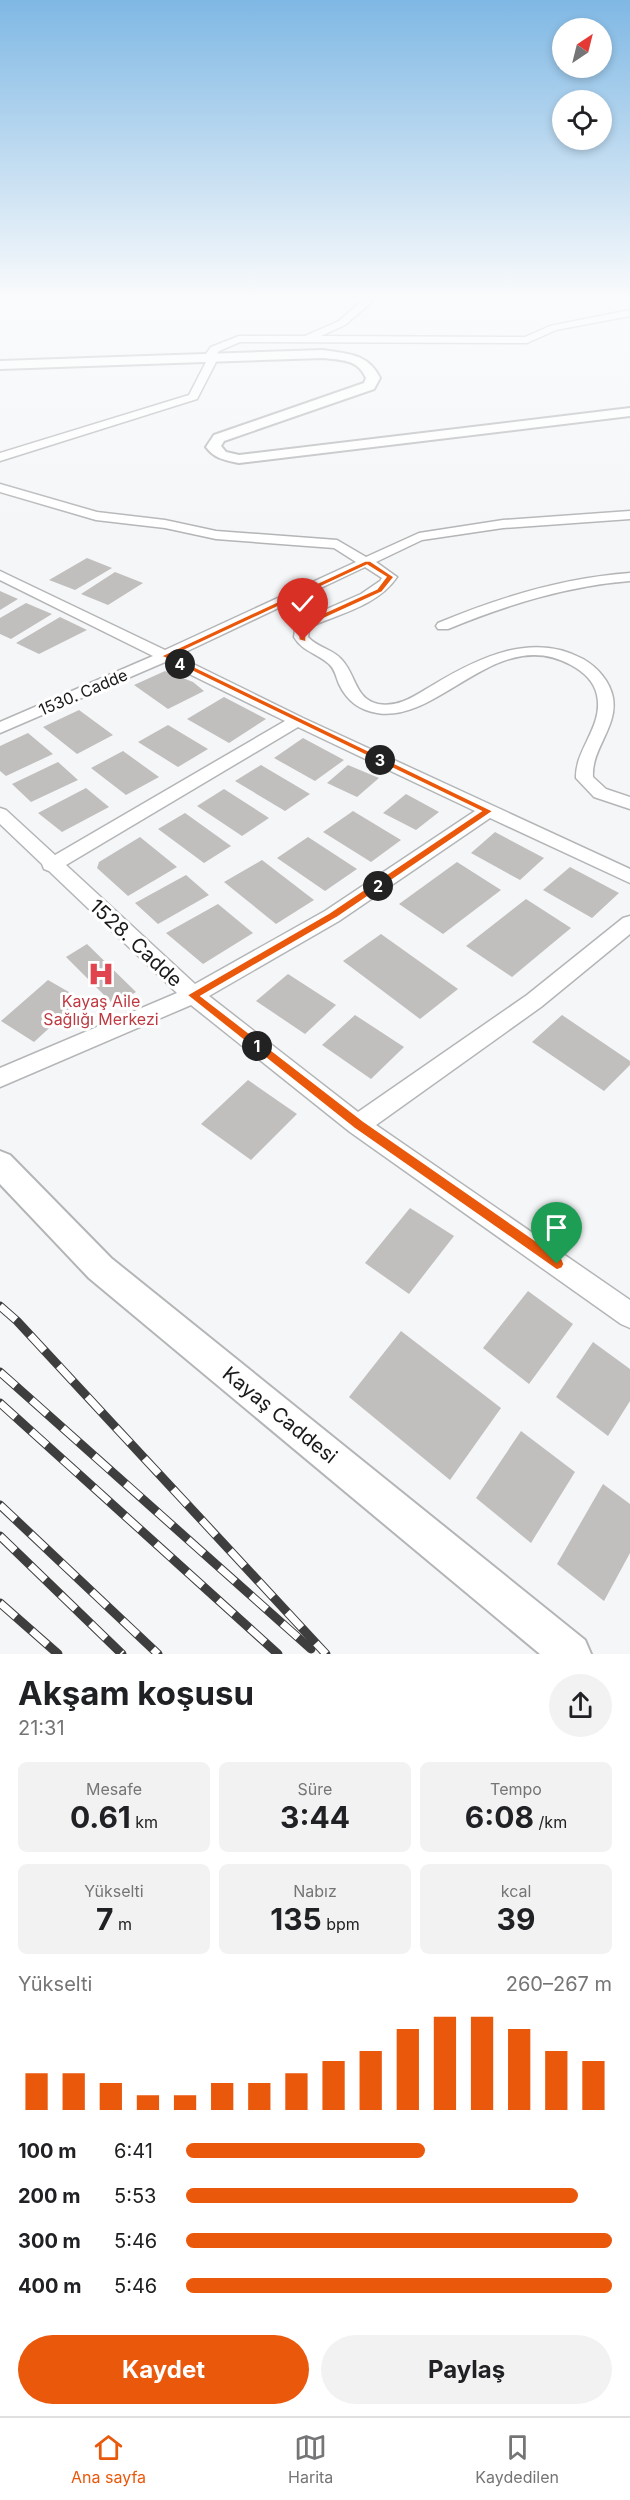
<!DOCTYPE html>
<html lang="tr">
<head>
<meta charset="utf-8">
<style>
  body { margin:0; font-family:Inter,sans-serif; background:#f2f2f2; color:#202124; height:100vh; display:flex; flex-direction:column; font-size:22px; white-space:nowrap }
  * { box-sizing:border-box; margin:0 }
  p { font-size:20px; color:#757577 }
  .icon { flex:none; width:33px; height:33px; fill:none; stroke:currentColor; stroke-width:2; stroke-linecap:round; stroke-linejoin:round }
  .map { position:relative; height:1654px; overflow:hidden }
  .sheet { display:flex; flex-direction:column; background:#fff; flex:1 }
  .sheet>* { flex:none }
  .needle { width:39px; rotate:35deg }
  .buttons { position:absolute; left:552px; top:18px; display:grid; gap:12px }
  .buttons a { display:grid; place-items:center; width:60px; height:60px; border-radius:50%; background:#fff; box-shadow:0 3px 9px #0003; font-size:30px }
  .pin { position:absolute; display:grid; place-items:center; width:51px; height:51px; color:#fff; margin:-62px -26px; border-radius:50% 50% 50% 0; rotate:-45deg; box-shadow:0 0 6px #0007 }
  .pin .icon { rotate:45deg }
  .km { position:absolute; width:30px; height:30px; margin:-15px; border-radius:50%; background:#222; color:#fff; font-size:16px; line-height:30px; text-align:center }
  .round { display:grid; place-items:center; flex:none; width:63px; height:63px; border-radius:32px; background:#f2f2f2 }
  .head { display:flex; align-items:center; justify-content:space-between; height:102px; padding:0 18px }
  h1 { font-size:33px; font-weight:700; line-height:45px }
  .stats { display:grid; grid-template-columns:repeat(3,1fr); gap:9px; height:102px; padding:6px 18px }
  .stats div { display:grid; align-content:center; border-radius:9px; background:#f2f2f2; text-align:center }
  .stats b { font-size:30px; font-weight:700 }
  .stats small { font-size:16px; font-weight:400 }
  .stats p { font-size:16px }
  .chart { height:168px; padding:12px 18px }
  .chart p { display:flex; justify-content:space-between }
  .chart svg { width:100%; height:108px; margin-top:6px; stroke:#ea580c; stroke-width:6 }
  .cta { display:flex; gap:12px; margin-top:auto; padding:12px 18px }
  .cta a { flex:1; height:69px; border-radius:36px; background:#ea580c; color:#fff; font-size:24px; font-weight:700; line-height:69px; text-align:center }
  .cta a+a { background:#f2f2f2; color:#202124 }
  ul { padding:0 18px; list-style:none; font-size:20px }
  li { display:grid; grid-template-columns:96px 72px 1fr; align-items:center; height:45px }
  li i { height:15px; border-radius:8px; background:#ea580c }
  .menu { display:flex; justify-content:space-around; align-items:center; height:84px; border-top:2px solid #e0e0e0; background:#fff; font-size:16px; color:#757577 }
  .menu a { display:grid; justify-items:center; gap:3px }
  .menu .selected { color:#ea580c }
  .map>svg:first-child { display:block }
  .building { fill:#c1bfbe }
  .lines { fill:none; stroke-linecap:round; stroke-linejoin:round }
  .minor-casing { stroke:#b4b5b7; stroke-width:3 }
  .tertiary-casing { stroke:#b4b5b7; stroke-width:4 }
  .minor { fill:#fff; fill-rule:evenodd }
  .tertiary { fill:#fff; fill-rule:evenodd }
  .rail-casing { stroke:#3e3e3f; stroke-width:9 }
  .rail { stroke:#fff; stroke-width:7; stroke-dasharray:21; stroke-linecap:butt }
  .route { fill:#ea580c; stroke:#fff; stroke-width:1.5 }
  .labels { text-anchor:middle; stroke-width:6; stroke-linejoin:round; paint-order:stroke }
  .street-label { font-size:16px; fill:#19191a; stroke:#fff }
  .health-label { font-size:16px; fill:#be3a42; stroke:#fff }
  .near-street-label { font-size:20px; fill:#19191a; stroke:#fff }
</style>
</head>
<body>
<div class="map">
<svg width="630" height="1654" viewBox="0 0 630 1654">
  <rect width="100%" height="100%" fill="#f5f6f8"/>
  <!-- building -->
  <g class="building">
    <polygon points="87,558 112,568 75,590 49,580"/>
    <polygon points="115,572 143,583 108,605 81,594"/>
    <polygon points="0,591 18,599 0,610"/>
    <polygon points="26,603 52,614 11,639 0,634 0,618"/>
    <polygon points="60,617 87,630 39,654 16,643"/>
    <polygon points="165,671 193,682 204,691 168,709 134,685"/>
    <polygon points="224,697 266,719 229,743 187,719"/>
    <polygon points="79,710 113,735 77,754 43,727"/>
    <polygon points="168,725 208,749 178,767 138,742"/>
    <polygon points="28,733 53,754 6,776 0,771 0,746"/>
    <polygon points="303,738 344,760 315,781 274,758"/>
    <polygon points="123,751 159,777 126,795 91,768"/>
    <polygon points="58,762 78,780 31,802 12,784"/>
    <polygon points="261,765 310,794 285,811 235,781"/>
    <polygon points="348,765 379,778 357,797 327,783"/>
    <polygon points="86,788 109,807 62,832 38,813"/>
    <polygon points="224,789 269,818 242,836 197,806"/>
    <polygon points="406,794 439,812 416,830 383,813"/>
    <polygon points="353,811 401,840 371,862 323,832"/>
    <polygon points="185,813 231,846 204,863 158,829"/>
    <polygon points="495,832 544,858 520,880 471,853"/>
    <polygon points="140,837 177,867 128,896 97,868 99,862"/>
    <polygon points="308,837 357,869 325,891 277,858"/>
    <polygon points="262,860 314,900 276,924 224,882"/>
    <polygon points="457,862 501,890 443,934 399,904"/>
    <polygon points="570,867 619,893 592,918 543,890"/>
    <polygon points="186,875 209,895 158,924 135,903"/>
    <polygon points="526,899 571,928 512,977 466,946"/>
    <polygon points="218,904 253,933 203,964 166,933"/>
    <polygon points="381,934 458,989 420,1019 343,961"/>
    <polygon points="87,944 136,992 114,1005 66,957"/>
    <polygon points="288,974 336,1005 305,1034 256,1001"/>
    <polygon points="48,980 81,999 34,1042 1,1021"/>
    <polygon points="355,1015 404,1047 371,1079 322,1045"/>
    <polygon points="562,1015 630,1061 630,1065 604,1091 532,1042"/>
    <polygon points="248,1080 297,1114 251,1160 201,1124"/>
    <polygon points="410,1208 454,1236 409,1294 365,1263"/>
    <polygon points="528,1291 573,1324 529,1384 483,1348"/>
    <polygon points="401,1331 501,1408 450,1480 349,1397"/>
    <polygon points="593,1342 630,1369 630,1401 608,1436 556,1397"/>
    <polygon points="521,1431 575,1472 531,1543 476,1498"/>
    <polygon points="603,1484 630,1504 630,1553 604,1601 557,1564"/>
  </g>
  <g class="lines">
    <!-- minor casing -->
    <g class="minor-casing">
      <g id="minor">
        <polygon points="364,299 375,299 345,325 321,336 525,337 550,326 630,310 630,316 556,330 527,343 240,342 219,351 213,358 216,362 197,399 0,461 0,453 189,395 206,362 203,358 211,347 239,336 305,336 339,321"/>
        <path d="M0,484l97,28 68,8 51,11 121,9 29,17 53,-24 84,-13 127,-9v8l-127,9 -81,12 -46,22 21,15c-18,27 -54,36 -83,48l-5,6 -1,6c10,11 25,12 34,23 14,15 13,39 36,44 21,4 38,-9 55,-19 45,-27 99,-54 150,-26 14,8 27,22 30,39 5,29 -22,51 -20,79l13,12 24,8v12l-36,-12 -18,-19c-1,-29 28,-52 21,-83 -3,-14 -13,-23 -26,-30 -74,-41 -132,59 -194,48 -18,-3 -30,-12 -38,-29 -3,-7 -4,-15 -10,-20 -12,-11 -26,-12 -35,-27l1,-7 9,-11 57,-25 19,-13 2,-3 -17,-11 -188,89 126,62 327,151v14l-140,-65 -151,103 -130,75 149,116 169,-117 96,-77 7,-2v18l-89,73 -165,118 254,175v28l-9,-4 -271,-192 -159,-127 -191,82v-19l177,-75 -128,-122 -5,-2 -2,-5 -42,-40v-16l6,2 49,45 230,-134 -120,-59 -165,71v-11l153,-66 -153,-76v-9l165,79 191,-88 -22,-14 -118,-9 -51,-11 -69,-8 -96,-28zM298,727l177,84 -150,100 -130,73 -129,-119z"/>
        <path d="M630,573v8c-64,5 -123,24 -182,48h-10l-2,-3 2,-3c62,-26 125,-45 192,-50z"/>
      </g>
    </g>
    <!-- tertiary casing -->
    <g class="tertiary-casing">
      <g id="tertiary">
        <path d="M323,350c24,4 45,3 57,28l-6,11 -150,52 -3,5 5,6 13,3 391,-47v8l-391,47c-14,-3 -24,-4 -33,-16l8,-12 150,-52 2,-5c-8,-19 -25,-18 -43,-20l-323,11v-8z"/>
        <polygon points="0,1151 10,1155 111,1258 585,1640 591,1654 540,1654 89,1278 0,1184"/>
      </g>
    </g>
    <!-- minor -->
    <use href="#minor" class="minor"/>
    <!-- tertiary -->
    <use href="#tertiary" class="tertiary"/>
    <!-- rail casing -->
    <g class="rail-casing">
      <g id="rail">
        <polyline points="0,1306 17,1321 326,1654"/>
        <polyline points="0,1372 311,1649"/>
        <polyline points="0,1403 278,1654"/>
        <polyline points="0,1505 158,1654"/>
        <polyline points="0,1536 122,1654"/>
        <polyline points="0,1603 58,1654"/>
      </g>
    </g>
    <!-- rail -->
    <use href="#rail" class="rail"/>
  </g>
  <!-- sky -->
  <linearGradient id="sky" x2="0" y2="1"><stop stop-color="#7fb8e4"/><stop offset="0.56" stop-color="#fafbfc"/><stop offset="1" stop-color="#fafbfc" stop-opacity="0"/></linearGradient>
  <rect width="630" height="531" fill="url(#sky)"/>
  <!-- route -->
  <polygon class="route" points="365,561 370,561 394,577 382,592 312,624 306,630 306,642 299,640 298,630 306,621 377,589 386,577 367,565 172,656 493,811 336,918 201,996 363,1121 562,1259 564,1264 562,1268 557,1270 354,1128 187,995 329,913 481,811 161,656"/>
  <!-- icons -->
  <defs>
    <g id="hospital-bare" transform="scale(2.07)"><path d="M-5-5h3v3.5h4V-5h3V5h-3V1.5h-4V5h-3Z" fill="#e0444e" stroke="#fff" stroke-width="2.5" paint-order="stroke"/></g>
  </defs>
  <g fill-rule="evenodd">
    <use href="#hospital-bare" x="101" y="974"/>
  </g>
  <g class="labels">
    <!-- street labels -->
    <g class="street-label">
      <text transform="translate(83 692) rotate(-23)" y="6">1530. Cadde</text>
    </g>
    <!-- health labels -->
    <g class="health-label">
      <text x="101" y="1007">Kayaş Aile<tspan x="101" dy="18">Sağlığı Merkezi</tspan></text>
    </g>
    <!-- near-street labels -->
    <g class="near-street-label">
      <text transform="translate(136 943) rotate(43)" y="7">1528. Cadde</text>
      <text transform="translate(280 1415) rotate(39)" y="7">Kayaş Caddesi</text>
    </g>
  </g>
</svg>
<div class="buttons">
<a><svg class="needle" viewBox="-14 -14 28 28"><path d="M0-13l5 13h-10z" fill="#e53935"/><path d="M0 13l5-13h-10z" fill="#757577"/></svg></a>
<a><svg class="icon" aria-label="locate" viewBox="0 0 24 24"><circle cx="12" cy="12" r="6"/><path d="M12 2v4M12 18v4M2 12h4M18 12h4"/></svg></a>
</div>
<div class="pin" style="left:557px;top:1264px;background:#1e9e55"><svg class="icon" aria-label="arrive" viewBox="0 0 24 24"><path d="M6 21V4h12l-3 4 3 4H6"/></svg></div>
<div class="pin" style="left:303px;top:640px;background:#d93025"><svg class="icon" aria-label="check" viewBox="0 0 24 24"><path d="M5 12l5 5 9-10"/></svg></div>
<b class="km" style="left:257px;top:1046px">1</b>
<b class="km" style="left:378px;top:886px">2</b>
<b class="km" style="left:380px;top:760px">3</b>
<b class="km" style="left:180px;top:664px">4</b>
</div>
<section class="sheet">
<div class="head"><div><h1>Akşam koşusu</h1><p>21:31</p></div><a class="round"><svg class="icon" aria-label="share" viewBox="0 0 24 24"><path d="M12 15V3M7 8l5-5 5 5M5 13v7h14v-7"/></svg></a></div>
<div class="stats">
<div><p>Mesafe</p><b>0.61<small> km</small></b></div>
<div><p>Süre</p><b>3:44</b></div>
<div><p>Tempo</p><b>6:08<small> /km</small></b></div>
</div>
<div class="stats">
<div><p>Yükselti</p><b>7<small> m</small></b></div>
<div><p>Nabız</p><b>135<small> bpm</small></b></div>
<div><p>kcal</p><b>39</b></div>
</div>
<div class="chart"><p><span>Yükselti</span>260–267 m</p>
<svg viewBox="0 0 160 44" preserveAspectRatio="none"><path d="M5 44V29M15 44V29M25 44V33M35 44V38M45 44V38M55 44V33M65 44V33M75 44V29M85 44V24M95 44V20M105 44V11M115 44V6M125 44V6M135 44V11M145 44V20M155 44V24"/></svg>
</div>
<ul>
<li><b>100 m</b>6:41<i style="width:56%"></i></li>
<li><b>200 m</b>5:53<i style="width:92%"></i></li>
<li><b>300 m</b>5:46<i style="width:100%"></i></li>
<li><b>400 m</b>5:46<i style="width:100%"></i></li>
</ul>
<div class="cta"><a>Kaydet</a><a>Paylaş</a></div>
</section>
<nav class="menu">
<a class="selected"><svg class="icon" aria-label="home" viewBox="0 0 24 24"><path d="M3 11l9-7 9 7M6 9v11h12V9"/></svg>Ana sayfa</a>
<a><svg class="icon" aria-label="map" viewBox="0 0 24 24"><path d="M3 6l6-2 6 2 6-2v14l-6 2-6-2-6 2zM9 4v14M15 6v14"/></svg>Harita</a>
<a><svg class="icon" aria-label="saved" viewBox="0 0 24 24"><path d="M7 4h10v16l-5-4-5 4z"/></svg>Kaydedilen</a>
</nav>
</body>
</html>
